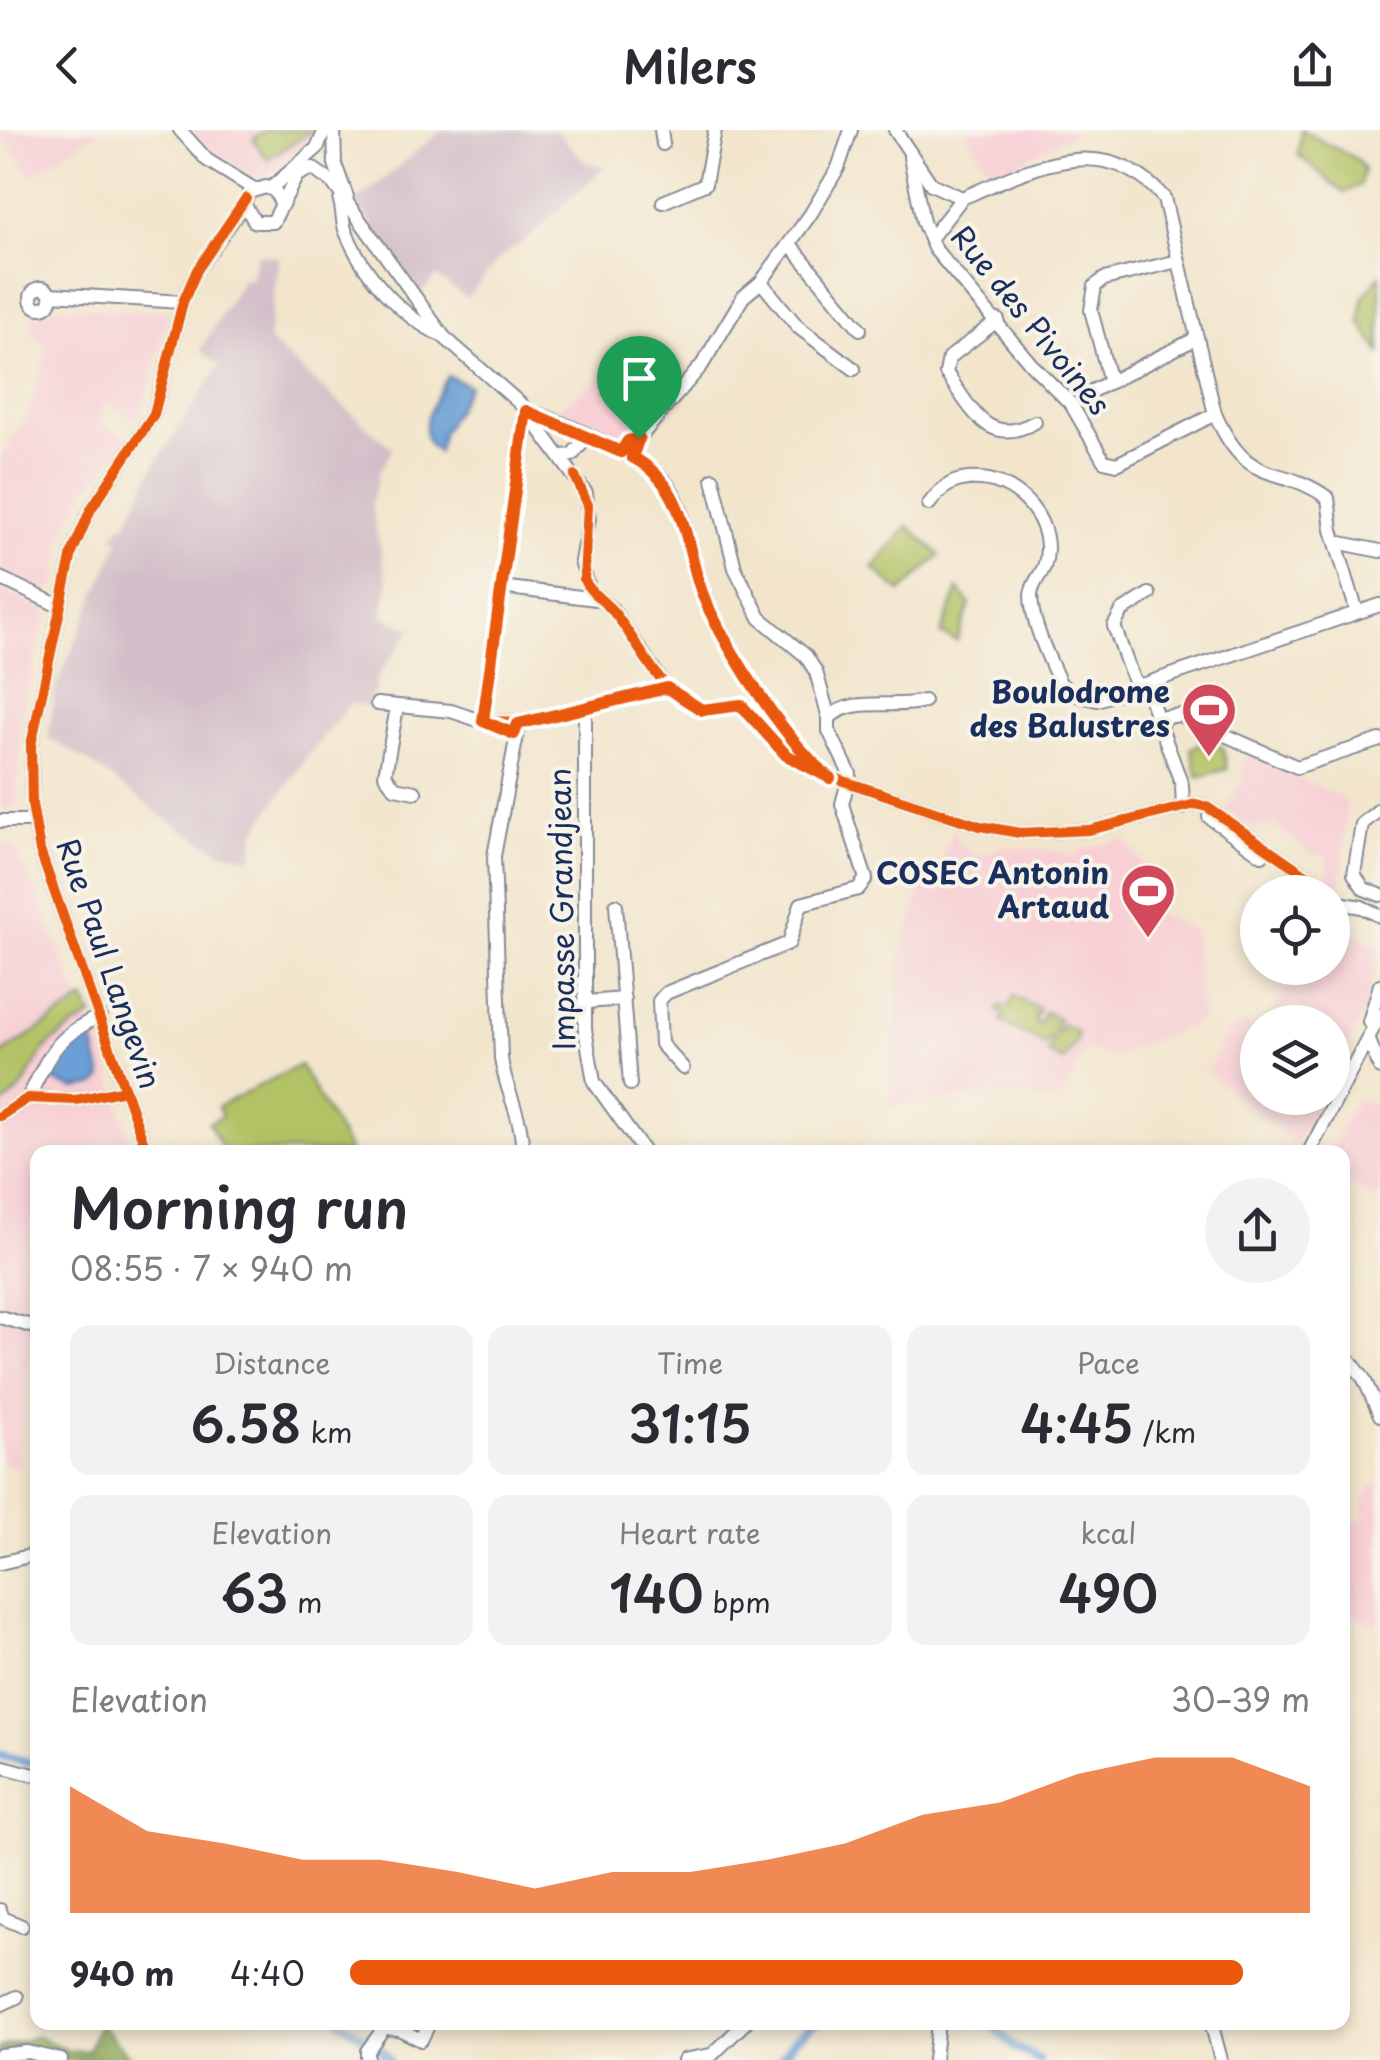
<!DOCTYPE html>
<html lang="en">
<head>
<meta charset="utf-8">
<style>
  body { margin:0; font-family:"Playpen Sans",sans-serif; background:#f2f2f3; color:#2b2b33; height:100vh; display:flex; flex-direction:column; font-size:38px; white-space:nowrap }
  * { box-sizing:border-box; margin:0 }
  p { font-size:32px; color:#7c7c81 }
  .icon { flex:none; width:55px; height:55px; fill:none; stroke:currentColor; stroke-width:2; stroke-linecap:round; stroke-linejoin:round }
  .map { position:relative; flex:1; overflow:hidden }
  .details { position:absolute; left:30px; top:1015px; width:1320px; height:885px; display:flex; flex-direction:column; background:#fff; border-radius:20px; box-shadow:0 5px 15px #0003 }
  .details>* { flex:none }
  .buttons { position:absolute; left:1240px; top:745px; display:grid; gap:20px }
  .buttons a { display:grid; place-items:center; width:110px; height:110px; border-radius:50%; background:#fff; box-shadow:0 5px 15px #0003; font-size:50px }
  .pin { position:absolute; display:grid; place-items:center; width:85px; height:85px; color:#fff; margin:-102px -42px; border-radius:50% 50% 50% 0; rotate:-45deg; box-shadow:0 0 10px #0007 }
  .pin .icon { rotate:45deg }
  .round { display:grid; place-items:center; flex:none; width:105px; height:105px; border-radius:52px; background:#f2f2f3 }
  .head { display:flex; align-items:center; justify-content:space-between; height:170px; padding:0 40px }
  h1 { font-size:55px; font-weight:600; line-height:75px }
  .figures { display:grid; grid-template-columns:repeat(3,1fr); gap:15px; height:170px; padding:10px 40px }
  .figures div { display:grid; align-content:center; border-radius:20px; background:#f2f2f3; text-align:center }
  .figures b { font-size:50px; font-weight:600 }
  .figures small { font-size:28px; font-weight:400 }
  .figures p { font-size:28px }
  .chart { height:280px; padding:20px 40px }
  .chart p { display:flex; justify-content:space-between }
  .chart svg { width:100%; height:180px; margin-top:10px; fill:#ea580c; opacity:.7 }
  ul { padding:0 40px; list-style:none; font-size:32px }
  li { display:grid; grid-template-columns:160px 120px 1fr; align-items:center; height:75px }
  li i { height:25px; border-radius:12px; background:#ea580c }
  header { display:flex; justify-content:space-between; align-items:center; height:130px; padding:0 40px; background:#fff; font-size:45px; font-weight:600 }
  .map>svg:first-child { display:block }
  .built { fill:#f7cfd5 }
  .industrial { fill:#d2bdc8 }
  .green { fill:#b3c265; stroke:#677862; stroke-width:2.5 }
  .forest { fill:#8ea85a; stroke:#546c5c; stroke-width:2.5 }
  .water { fill:#6a9fd7; stroke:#42679a; stroke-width:2.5 }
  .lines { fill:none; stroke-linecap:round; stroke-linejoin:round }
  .canal { stroke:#6a9fd7; stroke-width:9 }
  .minor-casing { stroke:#868a95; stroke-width:16 }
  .minor { stroke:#fff; stroke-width:12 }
  .cycleway-casing { stroke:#f7f3e8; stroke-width:16 }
  .cycleway { stroke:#e8590c; stroke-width:10 }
  .route-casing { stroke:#fff; stroke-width:20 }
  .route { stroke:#ea580c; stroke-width:12 }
  .labels { text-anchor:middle; stroke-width:8; stroke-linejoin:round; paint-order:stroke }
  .street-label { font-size:30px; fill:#1b2f5e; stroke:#f7f3e8 }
  .poi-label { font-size:30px; font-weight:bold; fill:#1b2f5e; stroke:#f7f3e8; text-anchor:end }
</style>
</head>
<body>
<header><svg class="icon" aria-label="back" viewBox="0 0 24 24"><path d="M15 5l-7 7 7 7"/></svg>Milers<svg class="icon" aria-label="share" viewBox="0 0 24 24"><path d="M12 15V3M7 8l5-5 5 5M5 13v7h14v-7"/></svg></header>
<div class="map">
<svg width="1380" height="1930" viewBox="0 0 1380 1930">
  <rect width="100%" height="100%" fill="#f7f3e8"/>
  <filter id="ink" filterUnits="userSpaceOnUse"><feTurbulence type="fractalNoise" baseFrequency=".01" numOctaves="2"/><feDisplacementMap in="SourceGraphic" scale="20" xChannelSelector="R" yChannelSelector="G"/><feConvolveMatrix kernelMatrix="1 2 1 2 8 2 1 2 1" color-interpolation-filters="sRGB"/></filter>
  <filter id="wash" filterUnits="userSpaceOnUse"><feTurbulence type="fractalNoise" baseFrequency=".0048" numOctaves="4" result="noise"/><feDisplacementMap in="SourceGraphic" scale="40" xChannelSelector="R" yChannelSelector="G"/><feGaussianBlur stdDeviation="2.25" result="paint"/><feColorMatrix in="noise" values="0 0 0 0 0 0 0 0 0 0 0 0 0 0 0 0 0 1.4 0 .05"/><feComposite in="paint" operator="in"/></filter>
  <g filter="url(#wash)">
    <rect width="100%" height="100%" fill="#f2e5cc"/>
    <!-- built -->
    <g class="built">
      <polygon points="0,0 100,0 30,47"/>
      <polygon points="193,0 320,0 315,9 263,47 242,42 203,14"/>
      <polygon points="973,0 1080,0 993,45 966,5"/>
      <polygon points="58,176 169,182 139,292 105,272 98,294 129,307 83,365 61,405 57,455 48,462 0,439 0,330 29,282 48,215 33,205 31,185"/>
      <polygon points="627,226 665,250 666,256 652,286 636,302 613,313 553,283"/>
      <polygon points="0,458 46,482 21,587 17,671 6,678 0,677"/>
      <polygon points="1254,628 1347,670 1342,753 1331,755 1326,725 1313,725 1273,694 1254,699 1224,679 1244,649 1242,631"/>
      <polygon points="953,699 960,716 980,726 1003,717 1065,722 1075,728 1080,720 1124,709 1157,752 1146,779 1194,800 1202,891 1113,927 1087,918 1058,976 1053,970 977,966 888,977 901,826 929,734 939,737"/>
      <polygon points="0,711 13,716 33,755 84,881 98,902 133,1022 38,1022 37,1210 30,1209 19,1339 0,1331"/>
      <polygon points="1333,792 1379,816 1366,876 1333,944 1332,892 1269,892 1297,838 1332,838"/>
      <polygon points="1246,893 1257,898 1258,968 1321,968 1297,1015 1208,943 1229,899"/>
      <polygon points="1356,969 1380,975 1380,1069 1343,1051 1342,1022 1329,1022"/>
      <polygon points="1380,1354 1380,1494 1342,1485 1343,1399 1365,1388 1362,1374 1372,1357"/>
    </g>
    <!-- industrial -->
    <g class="industrial">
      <polygon points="442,0 556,0 585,32 605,37 533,104 501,127 467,168 436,147 420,164 356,72"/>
      <polygon points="257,124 279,127 268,211 393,319 380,340 371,374 388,455 382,486 412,499 378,545 370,578 351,573 309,624 255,702 252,728 220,721 182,700 89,632 48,608 55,559 119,410 114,407 120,394 125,396 156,333 220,235 200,220 243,148 250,151"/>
    </g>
    <!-- green -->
    <g class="green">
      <polygon points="266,0 310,0 311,2 267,29 253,9"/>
      <polygon points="1301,0 1356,29 1364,39 1360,55 1344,63 1298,25"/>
      <polygon points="1380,145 1380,223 1360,192 1363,168"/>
      <polygon points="908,396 940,425 901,462 873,438"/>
      <polygon points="958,459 970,475 957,511 941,504"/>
      <polygon points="1206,609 1223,617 1227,639 1198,647 1191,619"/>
      <polygon points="1014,866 1039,879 1034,892 1039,894 1045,882 1059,889 1054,902 1058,904 1062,894 1078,903 1076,913 1063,931 1048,923 1054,910 1050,908 1046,915 1001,892 1004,885 998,881 1001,875 1008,878"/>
      <path d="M85,869l7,17c-17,11 -42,23 -52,40 -14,23 -16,36 -40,50v-51z"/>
      <polygon points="300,935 350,1022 224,1022 209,993 222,986 218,977"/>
    </g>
    <!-- forest -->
    <polygon class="forest" points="99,1893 133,1930 0,1930 0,1918 37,1906 67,1920 88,1921"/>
    <!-- water -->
    <g class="water">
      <path d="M448,246l21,10 -27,48 -4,18c-29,-18 -1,-54 10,-76z"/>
      <path d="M86,906l8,7 8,35 -6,7 -21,4 -22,-8c-2,-18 17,-37 33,-45z"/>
    </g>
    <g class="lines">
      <!-- canal -->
      <g class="canal">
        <polyline points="0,1625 38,1635"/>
        <polyline points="340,1892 378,1916 389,1930"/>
        <polyline points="990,1892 1014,1917 1039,1930"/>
        <polyline points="780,1930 794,1910 817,1892"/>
      </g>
    </g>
  </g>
  <g filter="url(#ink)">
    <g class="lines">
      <!-- minor casing -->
      <g class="minor-casing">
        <g id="minor">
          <polyline points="180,0 207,30 254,59"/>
          <polyline points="334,0 335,34 347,67"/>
          <polyline points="661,0 663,14"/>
          <path d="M895,0l36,54 31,14c74,-32 144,-68 202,0l51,216c34,77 62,47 113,84l4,32 25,82"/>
          <polyline points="910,27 923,92 934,118 1031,234 1071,274 1104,331 1117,334 1215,284"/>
          <polyline points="312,38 333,53 444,207 533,285"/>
          <polyline points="271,58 317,18 325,0"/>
          <path d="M340,71c3,10 2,22 6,31 17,42 54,84 95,103"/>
          <polyline points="663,72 705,54 715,0"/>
          <polyline points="282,75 275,61 266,57 249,62 244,74 255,92 273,92 297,45 312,38"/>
          <polyline points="930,109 962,68"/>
          <polyline points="790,114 860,199"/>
          <polyline points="761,152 798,197 854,239"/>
          <circle cx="41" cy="168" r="10"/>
          <polyline points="50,164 183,172"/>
          <path d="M998,190l-49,38 -3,15c25,34 41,76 89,49"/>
          <polyline points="1110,252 1091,180 1095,156 1104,149 1178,131"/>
          <polyline points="1086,264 1197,208"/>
          <polyline points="526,281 586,363 589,389 581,431 590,461 613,480 667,558 692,578 741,575 786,625 810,640 980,696 1020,703 1089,700 1196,674 1207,677 1331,762"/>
          <path d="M526,281c27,5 118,48 137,68 26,28 24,72 37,107 17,49 83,152 122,186"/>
          <polyline points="562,326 572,325 583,312"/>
          <polyline points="632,327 639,308 702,235 743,167 761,152 810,85 838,38 851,0"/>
          <polyline points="713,349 735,438 760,488 806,526 816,542 829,588"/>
          <path d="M929,374c14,-19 27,-27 52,-25 40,3 77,46 63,88 -4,9 -12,17 -13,28 0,26 18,64 29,88l10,10 27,7 283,-95"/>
          <polyline points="1336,412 1380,421"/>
          <polyline points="0,448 59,476"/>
          <polyline points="501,457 596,469"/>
          <polyline points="1149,464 1122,481 1114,496 1133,549 1149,565 1182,655 1183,678"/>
          <polyline points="377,574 451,581 487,593"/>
          <polyline points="397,577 385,645 395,658 415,662"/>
          <polyline points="585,579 585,899 594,952 644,1022"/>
          <polyline points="1157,588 1180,585 1297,637 1380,610"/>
          <polyline points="483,591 526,281"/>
          <polyline points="483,591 533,592 667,558"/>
          <path d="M519,594l-25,132 7,202c4,33 23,61 21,94"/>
          <polyline points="1380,679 1362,694 1354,744 1364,759 1380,765"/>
          <polyline points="1209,687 1262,725"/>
          <polyline points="0,691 33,691"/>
          <polyline points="1332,772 1362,777 1380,786"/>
          <polyline points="616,775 630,954"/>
          <polyline points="586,872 624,869"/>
          <polyline points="1369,892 1380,855"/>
          <polyline points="1368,908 1380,938"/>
          <path d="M683,938l-22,-24 -2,-43 7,-8 123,-50 12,-39 57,-15 8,-10 -24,-75 8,-30 -21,-43v-13c23,-23 66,-8 95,-17"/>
          <path d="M28,968c22,-43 25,-60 72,-82"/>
          <polyline points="0,986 28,968 76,970 125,960"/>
          <polyline points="147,1022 40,721 32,674 31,615 72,423 91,379 154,284 183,172 197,140 244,74"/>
          <polyline points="1309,1022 1380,885"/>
          <polyline points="0,1187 38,1198"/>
          <polyline points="1342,1220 1364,1249 1380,1285"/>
          <polyline points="0,1433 38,1424"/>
          <polyline points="0,1636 38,1646"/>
          <polyline points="0,1780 3,1788 22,1796"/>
          <polyline points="0,1875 17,1867"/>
          <polyline points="1211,1892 1221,1930"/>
          <polyline points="0,1925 27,1922 61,1930"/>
          <polyline points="367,1930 367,1921 384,1898 399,1899 421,1910 430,1892"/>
          <polyline points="684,1930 712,1925 746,1892"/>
          <polyline points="934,1930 938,1892"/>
        </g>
      </g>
      <!-- minor -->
      <use href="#minor" class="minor"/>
      <!-- cycleway casing -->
      <g class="cycleway-casing">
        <g id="cycleway">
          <polyline points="526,281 483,591 533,592 667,558"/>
          <path d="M575,346l13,29 -4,75c8,16 22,21 32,35 24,31 42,72 76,93l49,-3 45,50 24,15 170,56 40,7 69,-3 107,-26 11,3 124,85"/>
          <polyline points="0,986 28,968 76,970 125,960"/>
          <polyline points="147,1022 40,721 32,674 31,615 72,423 91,379 154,284 183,172 197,140 246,68"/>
        </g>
      </g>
      <!-- cycleway -->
      <use href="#cycleway" class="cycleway"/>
    </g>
  </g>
  <g class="lines" filter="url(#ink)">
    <!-- route casing -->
    <g class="route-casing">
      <path id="route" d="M526,281l95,41 7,-11 11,-3 -7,19c61,32 50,97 77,152 24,50 78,134 121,169l-44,-23 -45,-50 -39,5 -35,-22 -149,36 -4,10 -31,-13z"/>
    </g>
    <!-- route -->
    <use href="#route" class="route"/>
  </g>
  <!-- icons -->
  <defs>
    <g id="stadium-pin" transform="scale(2.875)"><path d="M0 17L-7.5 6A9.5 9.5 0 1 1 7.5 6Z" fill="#d1495b" stroke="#f7f3e8"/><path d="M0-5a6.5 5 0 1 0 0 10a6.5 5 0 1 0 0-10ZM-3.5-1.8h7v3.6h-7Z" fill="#fff"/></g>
  </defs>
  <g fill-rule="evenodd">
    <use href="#stadium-pin" x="1209" y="580"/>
    <use href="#stadium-pin" x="1148" y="761"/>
  </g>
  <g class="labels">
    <!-- street labels -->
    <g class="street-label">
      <text transform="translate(1030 191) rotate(51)" y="10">Rue des Pivoines</text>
      <text transform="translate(563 779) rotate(-91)" y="10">Impasse Grandjean</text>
      <text transform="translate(108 834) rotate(71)" y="10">Rue Paul Langevin</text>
    </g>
    <!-- poi labels -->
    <g class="poi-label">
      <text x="1170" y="573">Boulodrome<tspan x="1170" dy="34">des Balustres</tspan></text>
      <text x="1109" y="754">COSEC Antonin<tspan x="1109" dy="34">Artaud</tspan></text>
    </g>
  </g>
</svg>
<div class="buttons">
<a><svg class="icon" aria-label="locate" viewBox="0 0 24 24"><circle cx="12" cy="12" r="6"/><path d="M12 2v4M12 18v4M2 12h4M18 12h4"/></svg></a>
<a><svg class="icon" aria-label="layers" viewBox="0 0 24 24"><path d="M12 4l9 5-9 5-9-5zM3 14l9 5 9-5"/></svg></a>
</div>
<div class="pin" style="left:639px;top:308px;background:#1e9e55"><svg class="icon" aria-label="arrive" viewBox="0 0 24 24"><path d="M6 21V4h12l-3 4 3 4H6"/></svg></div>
<section class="details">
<div class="head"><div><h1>Morning run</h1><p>08:55 · 7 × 940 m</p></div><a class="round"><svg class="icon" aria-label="share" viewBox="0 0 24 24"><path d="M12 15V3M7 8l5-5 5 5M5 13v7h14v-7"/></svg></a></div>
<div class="figures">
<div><p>Distance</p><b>6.58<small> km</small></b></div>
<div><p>Time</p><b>31:15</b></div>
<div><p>Pace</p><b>4:45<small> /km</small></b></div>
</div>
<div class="figures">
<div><p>Elevation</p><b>63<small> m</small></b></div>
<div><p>Heart rate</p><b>140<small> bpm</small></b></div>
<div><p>kcal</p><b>490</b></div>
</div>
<div class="chart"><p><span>Elevation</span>30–39 m</p>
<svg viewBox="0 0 160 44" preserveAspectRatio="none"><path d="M0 44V13L10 24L20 27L30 31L40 31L50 34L60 38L70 34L80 34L90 31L100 27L110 20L120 17L130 10L140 6L150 6L160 13V44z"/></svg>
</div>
<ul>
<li><b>940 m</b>4:40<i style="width:93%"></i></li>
</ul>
</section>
</div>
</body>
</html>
